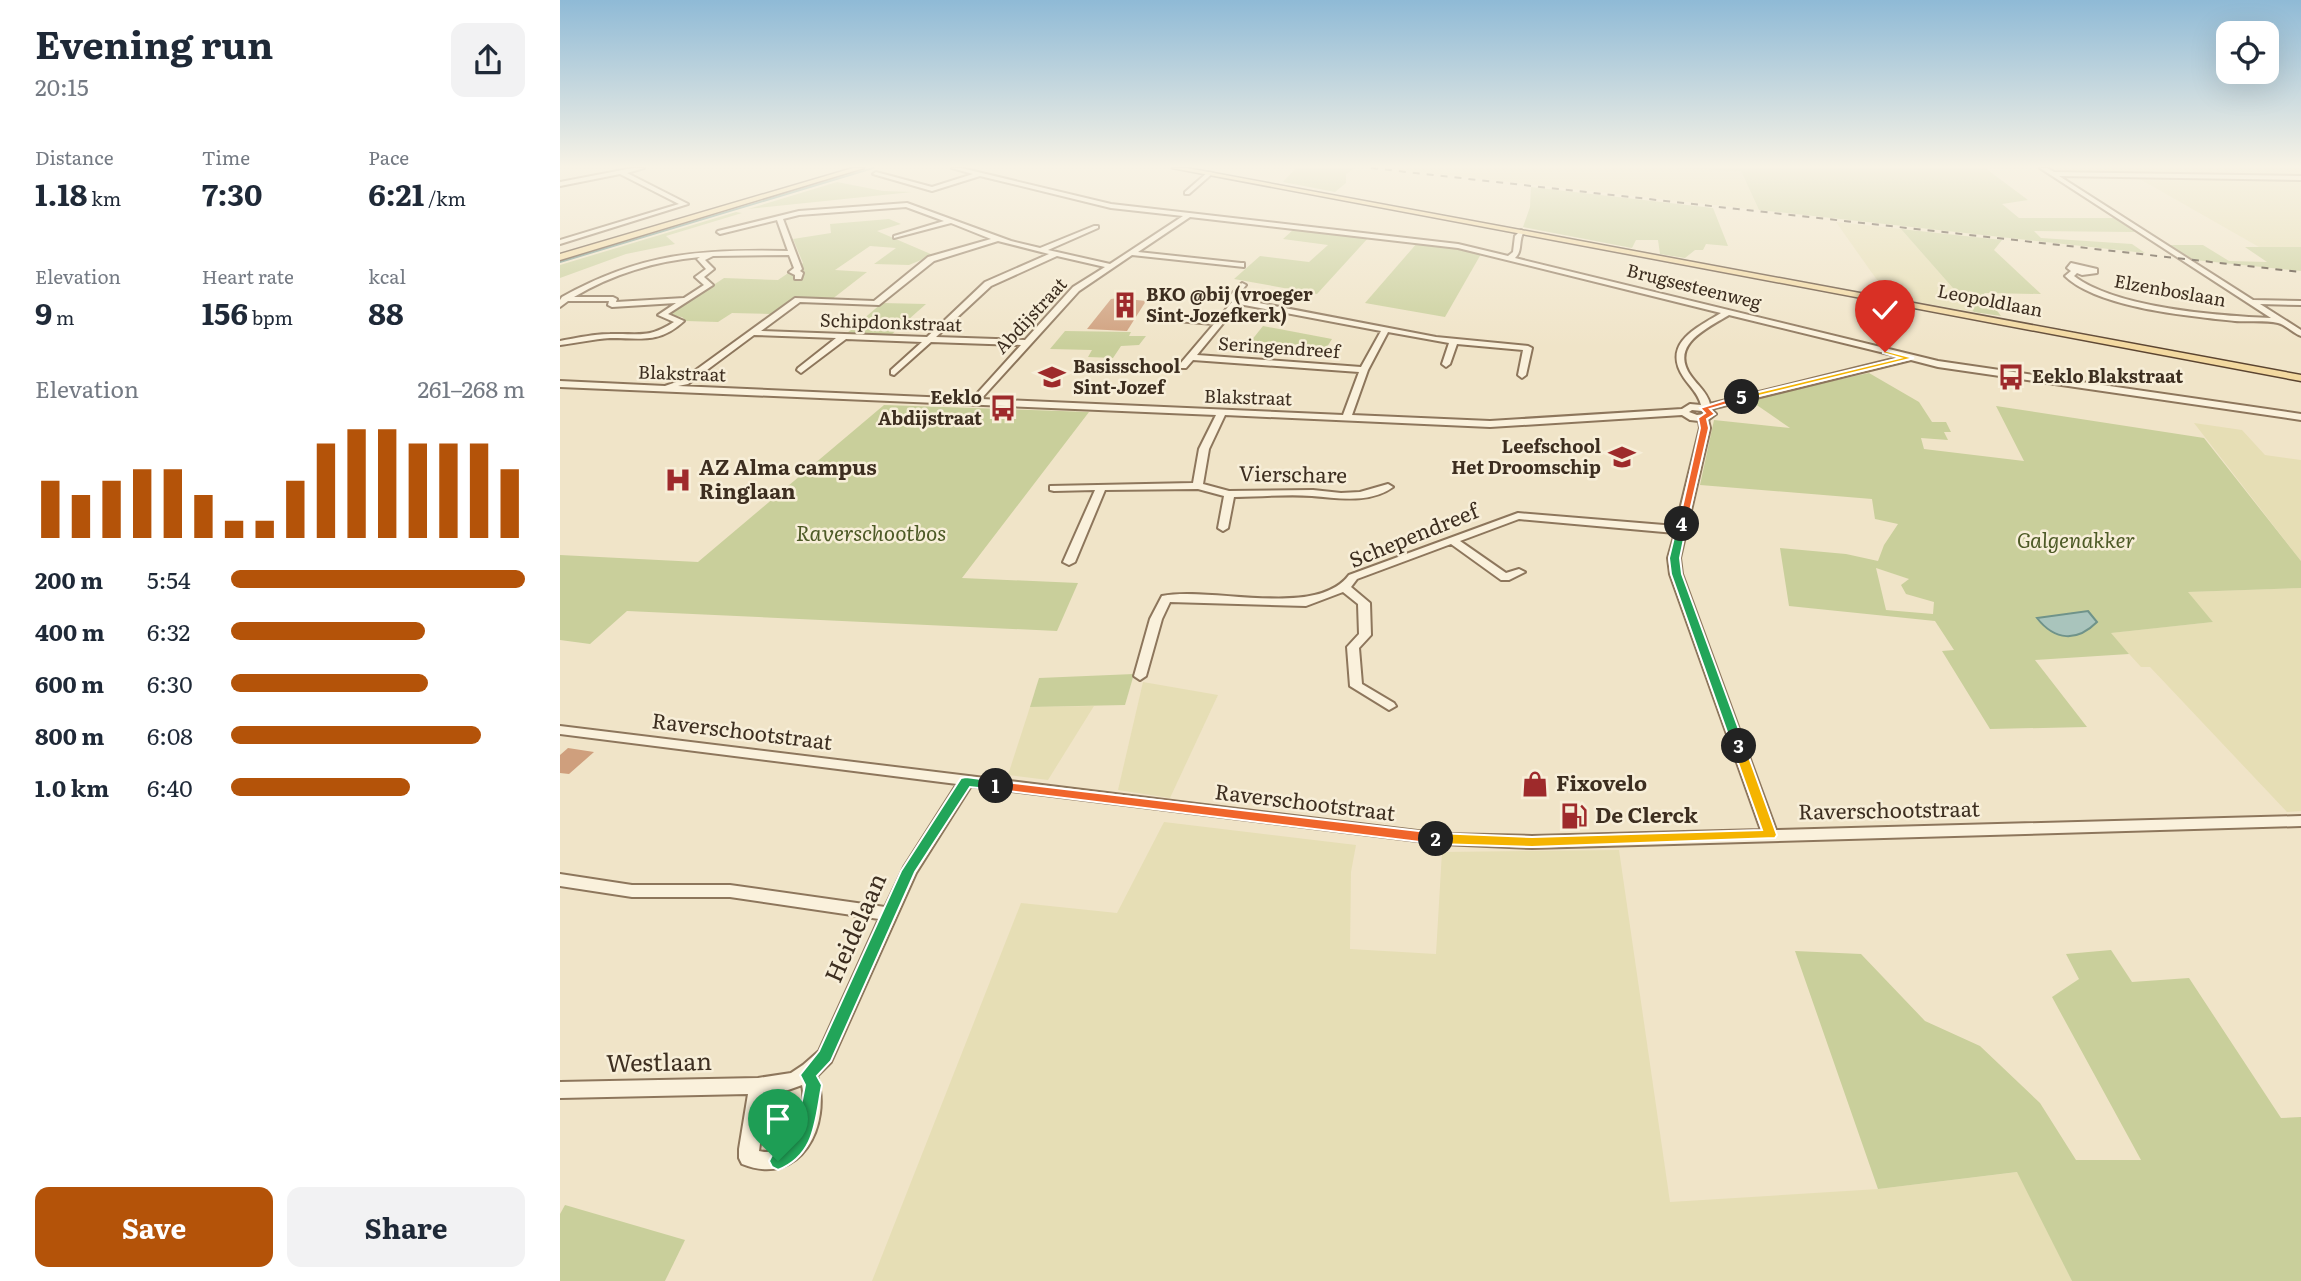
<!DOCTYPE html>
<html lang="en">
<head>
<meta charset="utf-8">
<style>
  body { margin:0; font-family:Literata,serif; background:#f2f2f3; color:#1f2937; height:100vh; display:flex; flex-direction:column; font-size:26px; white-space:nowrap }
  * { box-sizing:border-box; margin:0 }
  p { font-size:23px; color:#747a83 }
  .icon { flex:none; width:38px; height:38px; fill:none; stroke:currentColor; stroke-width:2; stroke-linecap:round; stroke-linejoin:round }
  .map { position:relative; flex:1; overflow:hidden }
  .panel { display:flex; flex-direction:column; background:#fff; width:560px }
  .panel>* { flex:none }
  .buttons { position:absolute; left:1656px; top:21px; display:grid; gap:14px }
  .buttons a { display:grid; place-items:center; width:63px; height:63px; border-radius:14px; background:#fff; box-shadow:0 7px 28px #0002; font-size:35px }
  .pin { position:absolute; display:grid; place-items:center; width:60px; height:60px; color:#fff; margin:-72px -30px; border-radius:50% 50% 50% 0; rotate:-45deg; box-shadow:0 0 7px #0007 }
  .pin .icon { rotate:45deg }
  .km { position:absolute; width:35px; height:35px; margin:-18px; border-radius:50%; background:#222; color:#fff; font-size:19px; line-height:35px; text-align:center }
  .round { display:grid; place-items:center; flex:none; width:74px; height:74px; border-radius:14px; background:#f2f2f3 }
  .headline { display:flex; align-items:center; justify-content:space-between; height:119px; padding:0 35px }
  h1 { font-size:38px; font-weight:700; line-height:52px }
  .figures { display:grid; grid-template-columns:repeat(3,1fr); gap:10px; height:119px; padding:7px 35px }
  .figures div { display:grid; align-content:center }
  .figures b { font-size:30px; font-weight:700 }
  .figures small { font-size:19px; font-weight:400 }
  .figures p { font-size:19px }
  .chart { height:196px; padding:14px 35px }
  .chart p { display:flex; justify-content:space-between }
  .chart svg { width:100%; height:126px; margin-top:7px; stroke:#b45309; stroke-width:6 }
  .button { display:flex; gap:14px; margin-top:auto; padding:14px 35px }
  .button a { flex:1; height:80px; border-radius:14px; background:#b45309; color:#fff; font-size:28px; font-weight:700; line-height:80px; text-align:center }
  .button a+a { background:#f2f2f3; color:#1f2937 }
  ul { padding:0 35px; list-style:none; font-size:23px }
  li { display:grid; grid-template-columns:112px 84px 1fr; align-items:center; height:52px }
  li i { height:18px; border-radius:9px; background:#b45309 }
  main { display:flex; flex:1; min-height:0 }
  .map>svg:first-child { display:block }
  .farmland { fill:#e6deb5 }
  .green { fill:#c9cf9b; fill-rule:evenodd }
  .water { fill:#a9c4bc; stroke:#6f938a; stroke-width:2 }
  .lines { fill:none; stroke-linecap:round; stroke-linejoin:round }
  .stream { stroke:#6f938a; stroke-width:2 }
  .building { fill:#cf9f7d }
  .minor-casing { stroke:#8d765c; stroke-width:4 }
  .major-casing { stroke:#5b4430; stroke-width:3 }
  .minor { fill:#faf1dc; fill-rule:evenodd }
  .major { fill:#f3d9a0; fill-rule:evenodd }
  .rail { stroke:#3d2e20; stroke-width:2; stroke-dasharray:7 7; stroke-linecap:butt }
  .split-1 { fill:#22a559; stroke:#fff; stroke-width:2 }
  .split-2 { fill:#f0652b; stroke:#fff; stroke-width:2 }
  .split-3 { fill:#f5b400; stroke:#fff; stroke-width:2 }
  .split-4 { fill:#22a559; stroke:#fff; stroke-width:2 }
  .split-5 { fill:#f0652b; stroke:#fff; stroke-width:2 }
  .split-6 { fill:#f5b400; stroke:#fff; stroke-width:2 }
  .labels { text-anchor:middle; stroke-width:5; stroke-linejoin:round; paint-order:stroke }
  .far-street-label { font-size:18px; fill:#3d2e20; stroke:#f7eed8 }
  .far-poi-label { font-size:18px; font-weight:bold; fill:#3d2e20; stroke:#f7eed8; text-anchor:start }
  .poi-label { font-size:21px; font-weight:bold; fill:#3d2e20; stroke:#f7eed8; text-anchor:start }
  .street-label { font-size:21px; fill:#3d2e20; stroke:#f7eed8 }
  .park-label { font-size:21px; font-style:italic; fill:#4d5a26; stroke:#f7eed8 }
  .near-street-label { font-size:24px; fill:#3d2e20; stroke:#f7eed8 }
</style>
</head>
<body>
<main>
<section class="panel">
<div class="headline"><div><h1>Evening run</h1><p>20:15</p></div><a class="round"><svg class="icon" aria-label="share" viewBox="0 0 24 24"><path d="M12 15V3M7 8l5-5 5 5M5 13v7h14v-7"/></svg></a></div>
<div class="figures">
<div><p>Distance</p><b>1.18<small> km</small></b></div>
<div><p>Time</p><b>7:30</b></div>
<div><p>Pace</p><b>6:21<small> /km</small></b></div>
</div>
<div class="figures">
<div><p>Elevation</p><b>9<small> m</small></b></div>
<div><p>Heart rate</p><b>156<small> bpm</small></b></div>
<div><p>kcal</p><b>88</b></div>
</div>
<div class="chart"><p><span>Elevation</span>261–268 m</p>
<svg viewBox="0 0 160 44" preserveAspectRatio="none"><path d="M5 44V24M15 44V29M25 44V24M35 44V20M45 44V20M55 44V29M65 44V38M75 44V38M85 44V24M95 44V11M105 44V6M115 44V6M125 44V11M135 44V11M145 44V11M155 44V20"/></svg>
</div>
<ul>
<li><b>200 m</b>5:54<i style="width:100%"></i></li>
<li><b>400 m</b>6:32<i style="width:66%"></i></li>
<li><b>600 m</b>6:30<i style="width:67%"></i></li>
<li><b>800 m</b>6:08<i style="width:85%"></i></li>
<li><b>1.0 km</b>6:40<i style="width:61%"></i></li>
</ul>
<div class="button"><a>Save</a><a>Share</a></div>
</section>
<div class="map">
<svg width="1741" height="1281" viewBox="0 0 1741 1281">
  <rect width="100%" height="100%" fill="#f0e4c8"/>
  <!-- farmland -->
  <g class="farmland">
    <polygon points="825,168 1115,168 1181,171 1199,210"/>
    <polygon points="1488,168 1741,168 1741,175 1495,172"/>
    <polygon points="1578,178 1741,180 1741,247 1699,247"/>
    <polygon points="1276,222 1341,229 1414,312 1329,297"/>
    <polygon points="1634,423 1682,430 1705,455 1741,460 1741,561"/>
    <polygon points="1741,588 1741,811 1727,812 1590,667 1581,667 1550,633 1653,622 1627,592"/>
    <polygon points="583,682 658,695 610,798 558,790"/>
    <polygon points="534,706 488,780 448,775 470,707"/>
    <polygon points="604,822 796,845 791,872 790,949 876,954 882,852 1059,850 1110,1202 1318,1189 1458,1172 1512,1281 312,1281 461,903 557,913"/>
  </g>
  <!-- green -->
  <g class="green">
    <polygon points="736,168 795,168 786,174 786,183 775,192 723,182"/>
    <polygon points="1115,168 1425,168 1468,200 1442,204 1459,218 1555,218 1575,232 1474,231 1481,238 1572,244 1585,253 1199,210 1181,171"/>
    <polygon points="277,182 323,191 352,192 188,209"/>
    <polygon points="971,187 1153,208 1168,246 1146,244 1143,250 1135,250 1125,258 1100,254 1098,240 1076,240 1072,248 963,227 970,207"/>
    <polygon points="176,212 182,213 106,236 115,244 66,254 0,278 0,265"/>
    <polygon points="329,219 341,224 317,231 373,255 349,265 314,264 336,248 310,246 275,270 307,272 271,300 233,298 211,314 172,313 158,322 126,321 122,317 108,315 164,278 218,280 243,263 233,239 271,233 270,224"/>
    <polygon points="734,229 809,237 757,294 674,279 700,256 749,262 768,245 723,239"/>
    <polygon points="1341,229 1442,240 1434,250 1481,294 1424,293 1441,316 1414,312"/>
    <polygon points="858,242 921,254 885,317 805,303"/>
    <polygon points="1604,245 1643,245 1669,261 1707,262 1685,247 1741,247 1741,271 1625,259"/>
    <polygon points="322,303 366,304 331,335 287,333"/>
    <polygon points="703,326 772,339 767,347 691,341"/>
    <polygon points="505,331 571,332 569,336 586,336 579,345 561,346 553,358 528,357 532,350 490,349"/>
    <path d="M1309,373l50,29 13,20h14l5,10h-7l4,8 -27,-2 3,11 100,12 -28,-55 208,32 97,123v27l-113,4 25,30 -102,11 18,21 -94,6 52,67 -97,2 -48,-78 12,-1 -19,-29 -146,-15 -9,-58 66,6 32,7 6,-16 14,-21 -23,-5 -3,-20 -172,-14 14,-65 76,8 -42,-29zM1316,568l33,11 -8,6 5,9 28,8 -1,12 -47,-4z"/>
    <polygon points="324,405 529,412 402,578 518,583 497,631 67,611 30,644 0,640 0,555 138,562"/>
    <polygon points="574,674 565,705 470,707 479,678"/>
    <polygon points="1551,950 1572,982 1629,978 1721,1118 1741,1117 1741,1281 1512,1281 1457,1172 1318,1189 1235,951 1301,954 1365,1021 1420,1046 1480,1103 1516,1160 1581,1160 1492,997 1519,979 1506,954"/>
    <polygon points="5,1205 125,1240 105,1281 0,1281 0,1214"/>
  </g>
  <!-- water -->
  <path class="water" d="M1528,611l9,11c-20,20 -42,19 -60,-4z"/>
  <g class="lines">
    <!-- stream -->
    <polyline class="stream" points="0,262 313,168"/>
  </g>
  <!-- building -->
  <g class="building">
    <polygon points="558,298 586,301 567,331 527,329 551,299"/>
    <polygon points="8,748 34,752 9,774 0,773 0,755"/>
  </g>
  <g class="lines">
    <!-- minor casing -->
    <g class="minor-casing">
      <g id="minor">
        <polygon points="73,168 84,168 67,173 128,204 0,244 0,240 119,204 60,174 0,186 0,182"/>
        <path d="M392,168h9l150,36 347,40 50,12 5,-4 2,-16 6,-6 3,2c-6,8 -1,19 -9,26l423,103 363,53v6l-363,-53 -27,-7 -200,49 5,5 -8,6 2,8 -30,130 2,16 94,256 525,-14v10l-769,22 -90,-4 -471,-58 -55,87 -85,189 -14,14c15,49 -16,112 -75,88l-3,-6v-9l9,-55 -188,4v-16l198,-4 33,-5 12,-8 16,-14 60,-132 -149,-22h-98l-72,-11v-12l72,11h98l155,22 19,-40 53,-83 -397,-50v-8l882,108 90,2 229,-6 -91,-256 -2,-16 7,-25 -156,-14 -59,22 46,32 13,-4 6,3 -16,8h-8l-50,-36 -94,35 -6,8 19,16 1,32 -12,13 3,36 32,19 2,3 -7,4 -39,-24 -3,-39 12,-13 -1,-30 -15,-12 -37,14 -136,-4 -8,17 -16,57 -6,4 -6,-4 16,-57 12,-23c49,-10 154,23 187,-21l169,-62 158,13 24,-98 -1,-7 -9,-1 -8,-5 -192,12 -265,-12 -16,34 -6,35 26,7 84,-1 28,3 19,-1 28,-8 5,3c-23,17 -55,11 -81,9 -26,-2 -53,1 -78,1l-6,31 -5,3 -5,-3 6,-32 -26,-7 -93,1 -30,72 -6,3 -6,-3 32,-72 -41,1 -4,-1v-4l143,-3 6,-34 17,-34 -656,-28v-6l105,5 17,-6 113,-82 79,3 54,-44 63,-18 -40,-16 -57,15v-2l50,-15 -38,-14 -107,8 -16,4 19,50 -2,2 3,2 -2,6h-6v-4l-6,-3 5,-4 -5,-13 -76,1 -8,4 9,9 -10,8 9,8 -45,29 16,7c-25,23 -43,17 -74,17 -16,1 -34,5 -50,7v-4c16,-3 33,-7 50,-7 29,-1 38,5 64,-12l-16,-7 18,-12 -64,4 -4,-2 1,-4h-41l-8,6v-7l2,-3c79,-44 138,-48 226,-46l-11,-31 -57,14 -3,-2 1,-1 81,-20 108,-8 104,38 29,7 54,-22h4v2l-50,22 62,14 73,-48 -72,-8 -131,-32 -48,15 -59,-17 3,-2 56,15 41,-13zM630,217l268,31 263,65c-25,15 -60,31 -37,65 6,9 14,15 17,27l-11,-1 -8,5 -192,12 -138,-6 16,-45 20,-38 61,11 -7,21 4,3 4,-3 7,-20 66,6 -5,25 4,3 4,-3 6,-27 -4,-2 -92,-9 -198,-38 -2,-1 10,-13 -4,-2 -16,17 6,2 -15,18 -44,-3 -1,2 4,2 38,3 -34,40v4h6l7,-8 166,12 -16,43 -362,-16 98,-108 53,-36 112,12v-4h-3l-103,-11zM438,241l51,13 -64,28 -58,55 -166,-6 39,-29 79,3 55,-44zM497,256l48,11 -32,20 -48,53 -89,-3 55,-51zM140,257l-3,2 9,10 -11,8 9,8 -20,13 -68,4 1,-3 -4,-2h-39c39,-23 81,-36 126,-40zM679,304l142,27 -20,36 -164,-12zM1169,315l172,42 -191,47c-3,-12 -12,-18 -19,-28 -22,-31 15,-47 38,-61zM194,335l82,3 -38,30 -1,2 4,3 45,-34 76,3 -31,28v4l3,1 37,-33 90,3 -49,54 -294,-13 10,-2zM1132,410l10,1 3,3 -8,1 -8,-3zM242,1085c6,26 -9,75 -43,66l8,-58 21,-3z"/>
        <path d="M1480,168h7l7,4 247,4v4l-242,-4 194,124 48,1v4l-41,-1 41,26v6c-8,-3 -15,-11 -23,-13 -13,-3 -30,-1 -43,-2 -46,-5 -137,-13 -170,-45l6,-5 -4,-3 4,-5 26,6v4l-15,2 -5,-2 -3,3c42,32 144,40 197,42z"/>
        <polygon points="648,172 653,173 629,194 625,194 625,192"/>
      </g>
    </g>
    <!-- major casing -->
    <g class="major-casing">
      <g id="major">
        <polygon points="293,168 304,168 0,260 0,254"/>
        <polygon points="612,168 627,168 1741,375 1741,381"/>
      </g>
    </g>
    <!-- minor -->
    <use href="#minor" class="minor"/>
    <!-- major -->
    <use href="#major" class="major"/>
    <!-- rail -->
    <polyline class="rail" points="811,168 1741,272"/>
  </g>
  <!-- sky -->
  <linearGradient id="sky" x2="0" y2="1"><stop stop-color="#8fbad6"/><stop offset="0.48" stop-color="#f8f3e6"/><stop offset="1" stop-color="#f8f3e6" stop-opacity="0"/></linearGradient>
  <rect width="1741" height="347" fill="url(#sky)"/>
  <!-- split-1 -->
  <path class="split-1" d="M406,777l30,4 7,5 -7,4 -26,-3 -55,85 -84,189 -14,15 5,9c-7,35 -6,70 -44,85l-6,-3 -3,-6 3,-6 16,-9 7,-9 10,-52 -5,-10 19,-24 82,-180 60,-93z"/>
  <!-- split-2 -->
  <polygon class="split-2" points="436,781 876,833 883,839 876,844 432,789 430,786"/>
  <!-- split-3 -->
  <polygon class="split-3" points="1179,742 1185,746 1217,835 1215,838 972,847 876,844 869,839 876,833 972,837 1202,830 1172,746"/>
  <!-- split-4 -->
  <polygon class="split-4" points="1118,521 1127,524 1120,558 1122,574 1185,746 1179,751 1172,746 1111,574 1109,558"/>
  <!-- split-5 -->
  <polygon class="split-5" points="1182,395 1185,399 1150,409 1155,414 1147,419 1149,428 1127,524 1118,526 1140,428 1138,418 1145,413 1140,408"/>
  <!-- split-6 -->
  <polygon class="split-6" points="1323,350 1354,358 1182,400 1178,397 1340,358 1323,353"/>
  <!-- icons -->
  <defs>
    <g id="building-bare" transform="scale(2.1)"><path d="M-4-6H4V6H1V3H-1V6H-4ZM-2.5-4.3h1.7v1.8h-1.7ZM.8-4.3h1.7v1.8H.8ZM-2.5-1h1.7V.8h-1.7ZM.8-1h1.7V.8H.8Z" fill="#9e2a2b" stroke="#f7eed8" stroke-width="2.5" paint-order="stroke"/></g>
    <g id="school-bare" transform="scale(2.1)"><path d="M0-5L7-2L0 1L-7-2ZM-4 1L0 2.5L4 1V4Q0 6-4 4Z" fill="#9e2a2b" stroke="#f7eed8" stroke-width="2.5" paint-order="stroke"/></g>
    <g id="bus-bare" transform="scale(2.1)"><path d="M-5-6H5V4H4V6H2V4H-2V6H-4V4H-5ZM-3.5-4V0h7V-4ZM-3.5 1.2v1.5H-2V1.2ZM2 1.2v1.5H3.5V1.2Z" fill="#9e2a2b" stroke="#f7eed8" stroke-width="2.5" paint-order="stroke"/></g>
    <g id="hospital-bare" transform="scale(2.1)"><path d="M-5-5h3v3.5h4V-5h3V5h-3V1.5h-4V5h-3Z" fill="#9e2a2b" stroke="#f7eed8" stroke-width="2.5" paint-order="stroke"/></g>
    <g id="shop-bare" transform="scale(2.1)"><path d="M-5-2.5h2.3a2.7 3.5 0 0 1 5.4 0H5L5.5 6h-11ZM-1.5-2.5h3a1.5 2.3 0 0 0-3 0Z" fill="#9e2a2b" stroke="#f7eed8" stroke-width="2.5" paint-order="stroke"/></g>
    <g id="fuel-bare" transform="scale(2.1)"><path d="M-5.5-6h7V0h2V4h1.3V-2.5L3-4.5l.8-.8L6-3V5H2.5V1h-1V6h-7ZM-4.2-4.7v3.2H.2V-4.7Z" fill="#9e2a2b" stroke="#f7eed8" stroke-width="2.5" paint-order="stroke"/></g>
  </defs>
  <g fill-rule="evenodd">
    <use href="#building-bare" x="565" y="305"/>
    <use href="#school-bare" x="492" y="377"/>
    <use href="#bus-bare" x="1451" y="377"/>
    <use href="#bus-bare" x="443" y="408"/>
    <use href="#school-bare" x="1062" y="457"/>
    <use href="#hospital-bare" x="118" y="480"/>
    <use href="#shop-bare" x="975" y="784"/>
    <use href="#fuel-bare" x="1014" y="816"/>
  </g>
  <g class="labels">
    <!-- far-street labels -->
    <g class="far-street-label">
      <text transform="translate(1134 287) rotate(14)" y="6">Brugsesteenweg</text>
      <text transform="translate(1610 291) rotate(10)" y="6">Elzenboslaan</text>
      <text transform="translate(1430 301) rotate(11)" y="6">Leopoldlaan</text>
      <text transform="translate(471 316) rotate(-47)" y="6">Abdijstraat</text>
      <text transform="translate(331 323) rotate(2)" y="6">Schipdonkstraat</text>
      <text transform="translate(719 348) rotate(4)" y="6">Seringendreef</text>
      <text transform="translate(122 374) rotate(2)" y="6">Blakstraat</text>
      <text transform="translate(688 398) rotate(2)" y="6">Blakstraat</text>
    </g>
    <!-- far-poi labels -->
    <g class="far-poi-label">
      <text x="586" y="301">BKO @bij (vroeger<tspan x="586" dy="21">Sint-Jozefkerk)</tspan></text>
      <text x="513" y="373">Basisschool<tspan x="513" dy="21">Sint-Jozef</tspan></text>
      <text x="1472" y="383">Eeklo Blakstraat</text>
      <text x="422" y="404" text-anchor="end">Eeklo<tspan x="422" dy="21">Abdijstraat</tspan></text>
      <text x="1041" y="453" text-anchor="end">Leefschool<tspan x="1041" dy="21">Het Droomschip</tspan></text>
    </g>
    <!-- poi labels -->
    <g class="poi-label">
      <text x="139" y="475">AZ Alma campus<tspan x="139" dy="24">Ringlaan</tspan></text>
      <text x="996" y="791">Fixovelo</text>
      <text x="1035" y="823">De Clerck</text>
    </g>
    <!-- street labels -->
    <g class="street-label">
      <text transform="translate(733 475) rotate(1)" y="7">Vierschare</text>
      <text transform="translate(854 536) rotate(-22)" y="7">Schependreef</text>
      <text transform="translate(182 732) rotate(7)" y="7">Raverschootstraat</text>
      <text transform="translate(745 803) rotate(7)" y="7">Raverschootstraat</text>
      <text transform="translate(1329 811) rotate(-1)" y="7">Raverschootstraat</text>
    </g>
    <!-- park labels -->
    <g class="park-label">
      <text x="311" y="541">Raverschootbos</text>
      <text x="1516" y="548">Galgenakker</text>
    </g>
    <!-- near-street labels -->
    <g class="near-street-label">
      <text transform="translate(296 928) rotate(-66)" y="8">Heidelaan</text>
      <text transform="translate(99 1063) rotate(-1)" y="8">Westlaan</text>
    </g>
  </g>
</svg>
<div class="buttons">
<a><svg class="icon" aria-label="locate" viewBox="0 0 24 24"><circle cx="12" cy="12" r="6"/><path d="M12 2v4M12 18v4M2 12h4M18 12h4"/></svg></a>
</div>
<div class="pin" style="left:218px;top:1161px;background:#1e9e55"><svg class="icon" aria-label="arrive" viewBox="0 0 24 24"><path d="M6 21V4h12l-3 4 3 4H6"/></svg></div>
<div class="pin" style="left:1325px;top:352px;background:#d93025"><svg class="icon" aria-label="check" viewBox="0 0 24 24"><path d="M5 12l5 5 9-10"/></svg></div>
<b class="km" style="left:436px;top:786px">1</b>
<b class="km" style="left:876px;top:839px">2</b>
<b class="km" style="left:1179px;top:746px">3</b>
<b class="km" style="left:1122px;top:524px">4</b>
<b class="km" style="left:1182px;top:397px">5</b>
</div>
</main>
</body>
</html>
